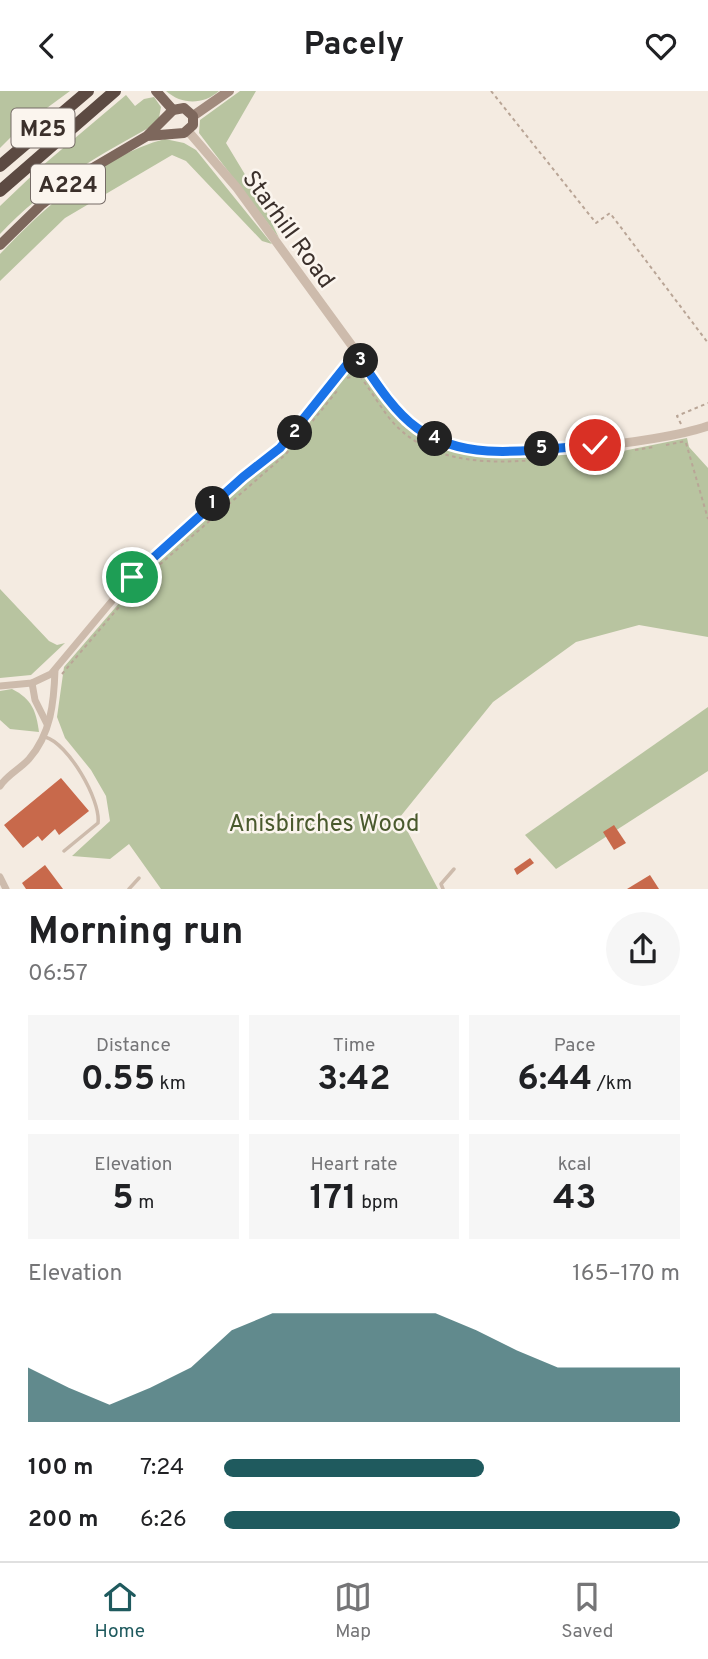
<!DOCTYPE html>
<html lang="en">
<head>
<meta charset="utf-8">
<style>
  body { margin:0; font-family:Overpass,sans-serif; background:#f6f6f6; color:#202124; height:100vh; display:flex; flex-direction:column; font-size:26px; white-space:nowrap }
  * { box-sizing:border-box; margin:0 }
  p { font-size:23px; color:#757577 }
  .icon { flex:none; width:38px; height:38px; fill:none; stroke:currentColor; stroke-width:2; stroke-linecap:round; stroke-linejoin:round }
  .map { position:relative; height:798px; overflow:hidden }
  .side { display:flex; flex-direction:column; background:#fff; flex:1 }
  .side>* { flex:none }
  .pin { position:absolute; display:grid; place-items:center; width:60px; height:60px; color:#fff; margin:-30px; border:4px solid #fff; border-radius:50%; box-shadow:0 2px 7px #0007 }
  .km { position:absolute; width:35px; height:35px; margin:-18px; border-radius:50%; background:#222; color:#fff; font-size:19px; line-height:35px; text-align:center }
  .round { display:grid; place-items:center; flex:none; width:74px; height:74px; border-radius:37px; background:#f6f6f6 }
  .headline { display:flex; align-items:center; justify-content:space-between; height:119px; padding:0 28px }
  h1 { font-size:38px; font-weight:700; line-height:52px }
  .figures { display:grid; grid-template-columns:repeat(3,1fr); gap:10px; height:119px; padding:7px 28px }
  .figures div { display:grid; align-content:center; border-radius:0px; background:#f6f6f6; text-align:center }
  .figures b { font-size:35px; font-weight:700 }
  .figures small { font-size:19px; font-weight:400 }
  .figures p { font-size:19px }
  .chart { height:196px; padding:14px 28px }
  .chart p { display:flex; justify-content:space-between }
  .chart svg { width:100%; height:126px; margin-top:7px; fill:#1f5a5e; opacity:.7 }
  ul { padding:0 28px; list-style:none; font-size:23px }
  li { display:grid; grid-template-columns:112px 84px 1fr; align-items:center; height:52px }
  li i { height:18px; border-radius:9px; background:#1f5a5e }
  header { display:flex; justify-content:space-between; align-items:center; height:91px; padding:0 28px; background:#fff; font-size:32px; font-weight:700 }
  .tab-bar { display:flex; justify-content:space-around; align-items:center; height:98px; border-top:2px solid #e0e0e0; background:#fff; font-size:19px; color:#757577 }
  .tab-bar a { display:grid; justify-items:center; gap:4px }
  .tab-bar .active { color:#1f5a5e }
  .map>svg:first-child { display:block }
  .green { fill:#b8c4a0 }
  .building { fill:#c8694b }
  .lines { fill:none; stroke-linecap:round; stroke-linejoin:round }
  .path { stroke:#b9a596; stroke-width:2; stroke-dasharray:3.5 3.5; stroke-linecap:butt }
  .service { stroke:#cdbbac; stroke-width:3.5 }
  .minor { stroke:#cdbbac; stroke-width:7 }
  .tertiary { stroke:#cdbbac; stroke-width:9 }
  .secondary { stroke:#a18a7d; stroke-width:10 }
  .primary { stroke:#7d675c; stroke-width:10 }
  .motorway { stroke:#5c4a42; stroke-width:12 }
  .route-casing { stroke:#fff; stroke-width:14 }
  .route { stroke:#1a73e8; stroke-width:9 }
  .labels { text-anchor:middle; stroke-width:5; stroke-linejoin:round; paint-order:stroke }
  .shield { fill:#fbf5ee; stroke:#756b66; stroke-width:2 }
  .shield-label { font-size:23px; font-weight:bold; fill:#3b302b }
  .street-label { font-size:24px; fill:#3b302b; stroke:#fbf5ee }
  .park-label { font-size:24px; fill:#4a5a2e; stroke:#fbf5ee }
</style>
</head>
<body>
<header><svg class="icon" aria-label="back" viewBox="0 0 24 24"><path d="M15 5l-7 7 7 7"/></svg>Pacely<svg class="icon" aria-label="heart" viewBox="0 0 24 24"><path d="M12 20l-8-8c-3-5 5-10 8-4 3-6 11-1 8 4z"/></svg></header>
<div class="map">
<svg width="708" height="798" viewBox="0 0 708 798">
  <rect width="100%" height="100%" fill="#f4ebe1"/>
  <!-- green -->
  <g class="green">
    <polygon points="0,0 70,0 21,36 0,57"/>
    <path d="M166,0h53c-16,14 -37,14 -53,0z"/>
    <polygon points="240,0 256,0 226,52 261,110 279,147 199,42 200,29"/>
    <path d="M126,4l9,11 9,-7 10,-2 7,10 -3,16c-58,31 -113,63 -158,111v-28l42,-40z"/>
    <path d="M165,48l19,4 12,7 76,94 -10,-3 -76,-80 -14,-6 -107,63 -65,63v-27c45,-47 100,-98 165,-115z"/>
    <polygon points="351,278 365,281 402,334 436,357 465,363 539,365 613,362 687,347 689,356 708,377 708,546 639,534 576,551 493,611 400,726 438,798 161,798 129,753 110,768 72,765 110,730 106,705 91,679 65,647 57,626 64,576 146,481 227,406 298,346"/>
    <polygon points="0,498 49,550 57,554 65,552 31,584 0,587"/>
    <path d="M12,598c20,10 24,22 27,43l-29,-3 -10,-9v-29z"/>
    <polygon points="708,616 708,680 556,778 525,744"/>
  </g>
  <!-- building -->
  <g class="building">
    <polygon points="61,687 89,720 59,744 55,738 42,750 38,745 23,757 4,734"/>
    <polygon points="614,734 626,752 614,759 603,741"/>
    <polygon points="530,767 534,772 517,784 514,778"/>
    <polygon points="45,774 63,798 26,798 22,792"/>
    <polygon points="650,784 659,798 627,798"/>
  </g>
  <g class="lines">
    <!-- path -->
    <g class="path">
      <polyline points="491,0 596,132 610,122 708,252"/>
      <path d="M347,287l12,-3c11,14 20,30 31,44 41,49 108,45 166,39"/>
      <polyline points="681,333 677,325 708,312"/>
      <polyline points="686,352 708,428"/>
      <polyline points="666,354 686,350"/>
      <polyline points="635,359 654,356"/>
      <polyline points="62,583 141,490 286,363 337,300"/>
    </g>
    <!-- service -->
    <g class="service">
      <path d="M45,646c23,6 56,63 53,86l-34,28"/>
      <polyline points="129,798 139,787"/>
      <polyline points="443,798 441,793 454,778"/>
    </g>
    <!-- minor -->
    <g class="minor">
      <polyline points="32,592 35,609 47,633"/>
      <polyline points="0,595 32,592 51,583 132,486 295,341 356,263"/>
      <path d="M0,695c7,-11 20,-17 29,-27 22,-25 25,-57 26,-89"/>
      <polyline points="0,786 6,798"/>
    </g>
    <!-- tertiary -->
    <path class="tertiary" d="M188,40l49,57 164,225c14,14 30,27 49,32 53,15 206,-1 258,-19"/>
    <!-- secondary -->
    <polyline class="secondary" points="193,25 229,0"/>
    <!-- primary -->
    <g class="primary">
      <polyline points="156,0 173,19"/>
      <polyline points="0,154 42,113 74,88 147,45 173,19 184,17 193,25 193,34 184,42 147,45"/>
    </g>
    <!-- motorway -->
    <g class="motorway">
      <polyline points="0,75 88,0"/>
      <polyline points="0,100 115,0"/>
    </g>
  </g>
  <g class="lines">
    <!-- route casing -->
    <g class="route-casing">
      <path id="route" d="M132,486l111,-100 37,-29 76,-95c17,25 36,57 61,75 49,36 121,21 178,17"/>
    </g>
    <!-- route -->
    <use href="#route" class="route"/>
  </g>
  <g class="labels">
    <!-- shield labels -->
    <g class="shield">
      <rect x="11.5" y="17.5" width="63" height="39" rx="5"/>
      <rect x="31" y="73.5" width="74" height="39" rx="5"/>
    </g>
    <g class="shield-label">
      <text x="43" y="45">M25</text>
      <text x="68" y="101">A224</text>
    </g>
    <!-- street labels -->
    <g class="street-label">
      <text transform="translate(289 138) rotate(54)" y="8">Starhill Road</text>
    </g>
    <!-- park labels -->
    <g class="park-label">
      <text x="324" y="740">Anisbirches Wood</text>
    </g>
  </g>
</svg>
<div class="pin" style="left:132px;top:486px;background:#1e9e55"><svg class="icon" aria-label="arrive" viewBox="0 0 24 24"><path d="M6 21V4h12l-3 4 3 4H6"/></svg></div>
<div class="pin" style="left:595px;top:354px;background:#d93025"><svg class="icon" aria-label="check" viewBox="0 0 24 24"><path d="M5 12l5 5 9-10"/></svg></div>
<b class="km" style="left:213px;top:413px">1</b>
<b class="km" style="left:295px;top:342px">2</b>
<b class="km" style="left:361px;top:270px">3</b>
<b class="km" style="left:435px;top:348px">4</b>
<b class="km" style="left:542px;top:358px">5</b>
</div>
<section class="side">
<div class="headline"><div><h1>Morning run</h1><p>06:57</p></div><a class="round"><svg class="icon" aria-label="share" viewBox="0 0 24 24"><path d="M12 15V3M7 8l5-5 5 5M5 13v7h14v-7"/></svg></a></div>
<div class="figures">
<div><p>Distance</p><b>0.55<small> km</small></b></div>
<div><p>Time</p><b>3:42</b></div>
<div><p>Pace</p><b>6:44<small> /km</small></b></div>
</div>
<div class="figures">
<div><p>Elevation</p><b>5<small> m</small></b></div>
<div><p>Heart rate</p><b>171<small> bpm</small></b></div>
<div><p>kcal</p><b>43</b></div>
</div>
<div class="chart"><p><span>Elevation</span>165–170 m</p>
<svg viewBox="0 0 160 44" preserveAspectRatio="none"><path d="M0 44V25L10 32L20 38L30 32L40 25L50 12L60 6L70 6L80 6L90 6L100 6L110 12L120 19L130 25L140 25L150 25L160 25V44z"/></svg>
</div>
<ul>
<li><b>100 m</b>7:24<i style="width:57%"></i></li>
<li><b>200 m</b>6:26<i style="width:100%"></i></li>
</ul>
</section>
<nav class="tab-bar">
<a class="active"><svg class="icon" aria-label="home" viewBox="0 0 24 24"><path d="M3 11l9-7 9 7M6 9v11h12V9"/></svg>Home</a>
<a><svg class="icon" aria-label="map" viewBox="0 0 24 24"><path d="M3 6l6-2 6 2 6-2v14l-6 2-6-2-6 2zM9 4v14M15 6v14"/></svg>Map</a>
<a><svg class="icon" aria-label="saved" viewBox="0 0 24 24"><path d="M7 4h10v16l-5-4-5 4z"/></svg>Saved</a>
</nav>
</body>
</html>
